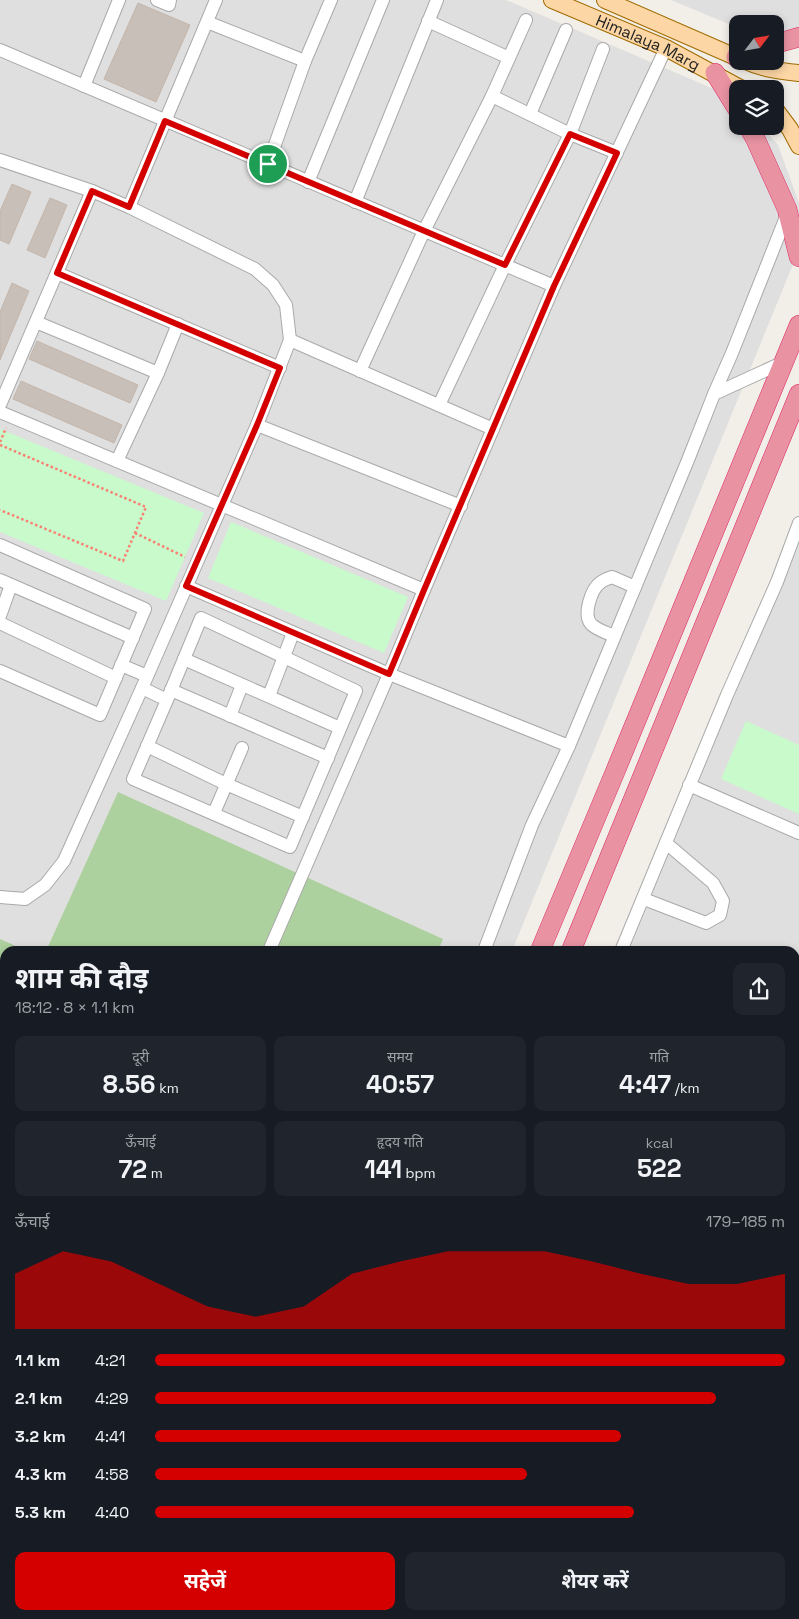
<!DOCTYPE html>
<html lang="hi">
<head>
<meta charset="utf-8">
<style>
  body { margin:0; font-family:"Space Grotesk","Noto Sans Devanagari",sans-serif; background:#20242c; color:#f1f3f6; height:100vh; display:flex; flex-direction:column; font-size:19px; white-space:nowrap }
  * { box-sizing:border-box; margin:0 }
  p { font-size:16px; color:#9ea1a6 }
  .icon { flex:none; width:28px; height:28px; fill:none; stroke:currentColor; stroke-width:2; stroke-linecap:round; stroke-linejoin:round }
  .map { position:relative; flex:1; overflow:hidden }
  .details { position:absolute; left:0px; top:946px; width:800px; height:674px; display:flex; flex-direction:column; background:#171b24; border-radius:15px 15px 0 0; box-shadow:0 2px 8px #0003 }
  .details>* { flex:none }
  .needle { width:32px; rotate:59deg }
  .fabs { position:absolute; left:729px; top:15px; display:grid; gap:10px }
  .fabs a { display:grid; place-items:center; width:55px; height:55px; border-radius:10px; background:#171b24; box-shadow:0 2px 8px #0003; font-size:25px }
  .pin { position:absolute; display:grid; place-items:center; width:42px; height:42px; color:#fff; margin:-21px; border:2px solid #fff; border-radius:50%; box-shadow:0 1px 5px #0007 }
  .round { display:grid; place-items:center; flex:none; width:52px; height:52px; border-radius:10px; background:#20242c }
  .headline { display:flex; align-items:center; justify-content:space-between; height:85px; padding:0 15px }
  h1 { font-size:28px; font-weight:700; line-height:38px }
  .metrics { display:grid; grid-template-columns:repeat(3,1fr); gap:8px; height:85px; padding:5px 15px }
  .metrics div { display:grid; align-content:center; border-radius:10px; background:#20242c; text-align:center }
  .metrics b { font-size:25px; font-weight:700 }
  .metrics small { font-size:14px; font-weight:400 }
  .metrics p { font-size:14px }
  .chart { height:140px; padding:10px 15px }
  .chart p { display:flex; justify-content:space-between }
  .chart svg { width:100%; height:90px; margin-top:5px; fill:#d40000; opacity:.7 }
  .cta { display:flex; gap:10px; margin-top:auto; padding:10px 15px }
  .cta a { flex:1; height:58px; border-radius:10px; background:#d40000; color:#fff; font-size:20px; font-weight:700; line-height:58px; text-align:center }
  .cta a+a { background:#20242c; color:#f1f3f6 }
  ul { padding:0 15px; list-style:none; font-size:16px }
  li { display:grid; grid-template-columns:80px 60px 1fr; align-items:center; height:38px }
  li i { height:12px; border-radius:6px; background:#d40000 }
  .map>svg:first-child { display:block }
  .residential { fill:#e0dfdf }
  .education { fill:#ffffe5 }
  .forest { fill:#add19e }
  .park { fill:#c8facc }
  .building { fill:#c7bfb8; stroke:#c4b6ab }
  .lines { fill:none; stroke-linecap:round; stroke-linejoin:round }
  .minor-casing { stroke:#a9a9a9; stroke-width:14 }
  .major-casing { stroke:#a06b00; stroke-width:18 }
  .highway-casing { stroke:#dc2a67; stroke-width:20 }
  .path { stroke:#fa8072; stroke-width:2.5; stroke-dasharray:2.5 2.5; stroke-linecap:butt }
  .minor { stroke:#fff; stroke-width:12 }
  .major { stroke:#fcd6a4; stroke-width:16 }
  .highway { stroke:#e892a2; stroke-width:19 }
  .route-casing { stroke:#fff; stroke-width:10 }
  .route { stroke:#d40000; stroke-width:6 }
  .labels { text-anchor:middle; stroke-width:4; stroke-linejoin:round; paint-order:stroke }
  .street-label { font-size:16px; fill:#222; stroke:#fff }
</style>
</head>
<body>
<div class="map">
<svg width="799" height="1619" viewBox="0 0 799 1619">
  <rect width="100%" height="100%" fill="#f2efe9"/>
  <!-- residential -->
  <g class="residential">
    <polygon points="0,0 506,0 737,99 738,126 761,126 778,145 799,203 799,239 796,257 512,951 5,951 5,1403 0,1401"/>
    <polygon points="671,0 799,0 799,33 775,31 775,24 738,24 737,28 736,27"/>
    <polygon points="799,537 799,1619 489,1619 480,1615 795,1615 795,951 629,951"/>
    <polygon points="0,1480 5,1482 5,1615 149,1615 150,1619 0,1619"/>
  </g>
  <!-- education -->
  <polygon class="education" points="795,1218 799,1220 799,1497 795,1495"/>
  <!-- forest -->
  <g class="forest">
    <polygon points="118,792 443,939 438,951 46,951"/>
    <polygon points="0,939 27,951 5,951 5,1403 0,1401"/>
  </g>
  <!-- park -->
  <g class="park">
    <polygon points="0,429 204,513 166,601 0,532"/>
    <polygon points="231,522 408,597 384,653 208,578"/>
    <polygon points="746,721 799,745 799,814 721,779"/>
    <polygon points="653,1615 792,1615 799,1619 651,1619"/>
  </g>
  <!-- building -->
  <g class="building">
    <polygon points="138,3 190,25 156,102 104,79"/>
    <polygon points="12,184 31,192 9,244 0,240 0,211"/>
    <polygon points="50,198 67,205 45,258 27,250"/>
    <polygon points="12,283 29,291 0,360 0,312"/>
    <polygon points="37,341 138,385 130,403 29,359"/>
    <polygon points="21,381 122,425 114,443 13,399"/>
  </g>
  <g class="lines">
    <!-- minor casing -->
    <g class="minor-casing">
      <g id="minor">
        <polyline points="157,0 169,5 170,0"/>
        <polyline points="428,21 509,58"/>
        <polyline points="207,22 305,61"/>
        <polyline points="0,50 554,286"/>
        <polyline points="84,86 119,0"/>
        <polyline points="492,96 570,134 617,153"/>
        <polyline points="530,114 566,30"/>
        <polyline points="0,160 92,191 129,207 255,269 273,285 286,305 290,340 257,425 142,688 64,861 45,885 25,899 0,897"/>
        <polyline points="268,164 305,61 331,0"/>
        <polyline points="308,182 383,0"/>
        <polyline points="355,202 437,0"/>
        <polyline points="129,207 216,0"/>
        <polyline points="57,273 280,368"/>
        <polyline points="36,322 158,373"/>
        <polyline points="290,340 493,429"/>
        <polyline points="360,371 424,231 492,96 526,20"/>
        <polyline points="714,394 784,362"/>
        <polyline points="0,405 92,191"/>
        <polyline points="439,405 505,265 570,134 603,49"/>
        <polyline points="0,412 424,590 389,674 269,951"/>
        <polyline points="257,425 461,506"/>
        <polyline points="117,461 158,373 178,324"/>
        <polyline points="0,545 145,609 100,715 0,671"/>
        <polyline points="0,580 133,638"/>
        <polyline points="186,586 389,674 569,746"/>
        <polyline points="424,590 554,286 666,48"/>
        <polyline points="0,616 11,585"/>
        <polyline points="0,623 116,678"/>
        <path d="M614,636c-7,-3 -16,-6 -22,-11 -10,-9 -1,-36 9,-43 3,-2 8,-4 11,-5l23,10"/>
        <polyline points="184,659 340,728"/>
        <polyline points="121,665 147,676"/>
        <polyline points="142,688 167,700 201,618 356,691 290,847 133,779 167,700"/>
        <polyline points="171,690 328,758"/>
        <polyline points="269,696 293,633"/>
        <polyline points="230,716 242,685"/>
        <polyline points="147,746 226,784 303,817"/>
        <polyline points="689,785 799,833"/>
        <polyline points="214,813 242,748"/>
        <polyline points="644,899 706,923 720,915 723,901 713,883 666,843"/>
        <polyline points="484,951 532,825 569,746 688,460 714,394 732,353 788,212"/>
        <polyline points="621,951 727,695 777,582 799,523"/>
        <polyline points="795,1040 799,1031"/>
        <polyline points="795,1204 799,1206"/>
        <polyline points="795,1505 799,1507"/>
        <polyline points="0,1574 5,1562"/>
        <polyline points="795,1598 799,1600"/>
        <polyline points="187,1615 189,1619"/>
        <polyline points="453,1615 456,1619"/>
        <polyline points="610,1615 619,1619"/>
        <polyline points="542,1618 544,1615"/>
        <polyline points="638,1619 640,1615"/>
      </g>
    </g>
    <!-- major casing -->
    <g class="major-casing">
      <g id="major">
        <path id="s1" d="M552,0l114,48 76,41"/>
        <polyline points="605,0 738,58"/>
        <path d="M746,61c17,8 34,10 53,12"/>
        <polyline points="775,109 790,129 799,146"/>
        <polyline points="0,1431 5,1433"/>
        <polyline points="0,1457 5,1459"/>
        <polyline points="376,1615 385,1619"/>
        <polyline points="431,1615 441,1619"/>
      </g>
    </g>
    <!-- highway casing -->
    <g class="highway-casing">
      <g id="highway">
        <polyline points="775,44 799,37"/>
        <polyline points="736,57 738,57"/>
        <polyline points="715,73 738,110"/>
        <polyline points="748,126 755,138 787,209 799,257"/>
        <polyline points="540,951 615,772 799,325"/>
        <polyline points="571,951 799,394"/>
        <polyline points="245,1615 249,1619"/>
        <polyline points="343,1619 347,1615"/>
      </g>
    </g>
    <!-- path -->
    <g class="path">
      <polyline points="0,442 6,428"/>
      <polyline points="0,445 146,507 123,561 0,510"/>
      <polyline points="135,533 185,557"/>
    </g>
    <!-- minor -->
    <use href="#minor" class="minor"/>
    <!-- major -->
    <use href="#major" class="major"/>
    <!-- highway -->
    <use href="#highway" class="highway"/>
  </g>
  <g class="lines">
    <!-- route casing -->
    <g class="route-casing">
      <polygon id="route" points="165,121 505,265 570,134 617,153 554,286 424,590 389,674 186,586 257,425 280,368 57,273 92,191 129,207"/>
    </g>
    <!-- route -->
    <use href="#route" class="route"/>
  </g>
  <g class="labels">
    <!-- street labels -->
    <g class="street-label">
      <text dy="6" stroke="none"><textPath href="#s1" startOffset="105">Himalaya Marg</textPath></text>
    </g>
  </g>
</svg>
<div class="fabs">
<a><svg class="needle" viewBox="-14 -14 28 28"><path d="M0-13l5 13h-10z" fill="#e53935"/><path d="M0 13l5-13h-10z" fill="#9ea1a6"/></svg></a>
<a><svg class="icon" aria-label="layers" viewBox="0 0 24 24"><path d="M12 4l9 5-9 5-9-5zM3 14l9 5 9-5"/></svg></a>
</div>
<div class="pin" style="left:268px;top:164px;background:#1e9e55"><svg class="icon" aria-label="arrive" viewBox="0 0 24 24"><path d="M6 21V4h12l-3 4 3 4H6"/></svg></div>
<section class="details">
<div class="headline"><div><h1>शाम की दौड़</h1><p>18:12 · 8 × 1.1 km</p></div><a class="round"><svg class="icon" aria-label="share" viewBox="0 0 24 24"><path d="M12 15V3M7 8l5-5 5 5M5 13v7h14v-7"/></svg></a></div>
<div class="metrics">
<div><p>दूरी</p><b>8.56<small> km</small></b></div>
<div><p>समय</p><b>40:57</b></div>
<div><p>गति</p><b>4:47<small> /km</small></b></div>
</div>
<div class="metrics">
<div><p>ऊँचाई</p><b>72<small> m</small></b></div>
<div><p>हृदय गति</p><b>141<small> bpm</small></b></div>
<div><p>kcal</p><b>522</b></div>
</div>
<div class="chart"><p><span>ऊँचाई</span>179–185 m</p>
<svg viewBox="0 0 160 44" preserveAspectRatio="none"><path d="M0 44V17L10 6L20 11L30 22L40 33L50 38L60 33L70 17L80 11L90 6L100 6L110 6L120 11L130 17L140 22L150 22L160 17V44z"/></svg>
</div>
<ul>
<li><b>1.1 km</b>4:21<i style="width:100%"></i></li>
<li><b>2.1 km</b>4:29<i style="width:89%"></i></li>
<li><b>3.2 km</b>4:41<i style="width:74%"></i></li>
<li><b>4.3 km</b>4:58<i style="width:59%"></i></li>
<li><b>5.3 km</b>4:40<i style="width:76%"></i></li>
</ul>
<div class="cta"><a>सहेजें</a><a>शेयर करें</a></div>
</section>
</div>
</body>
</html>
